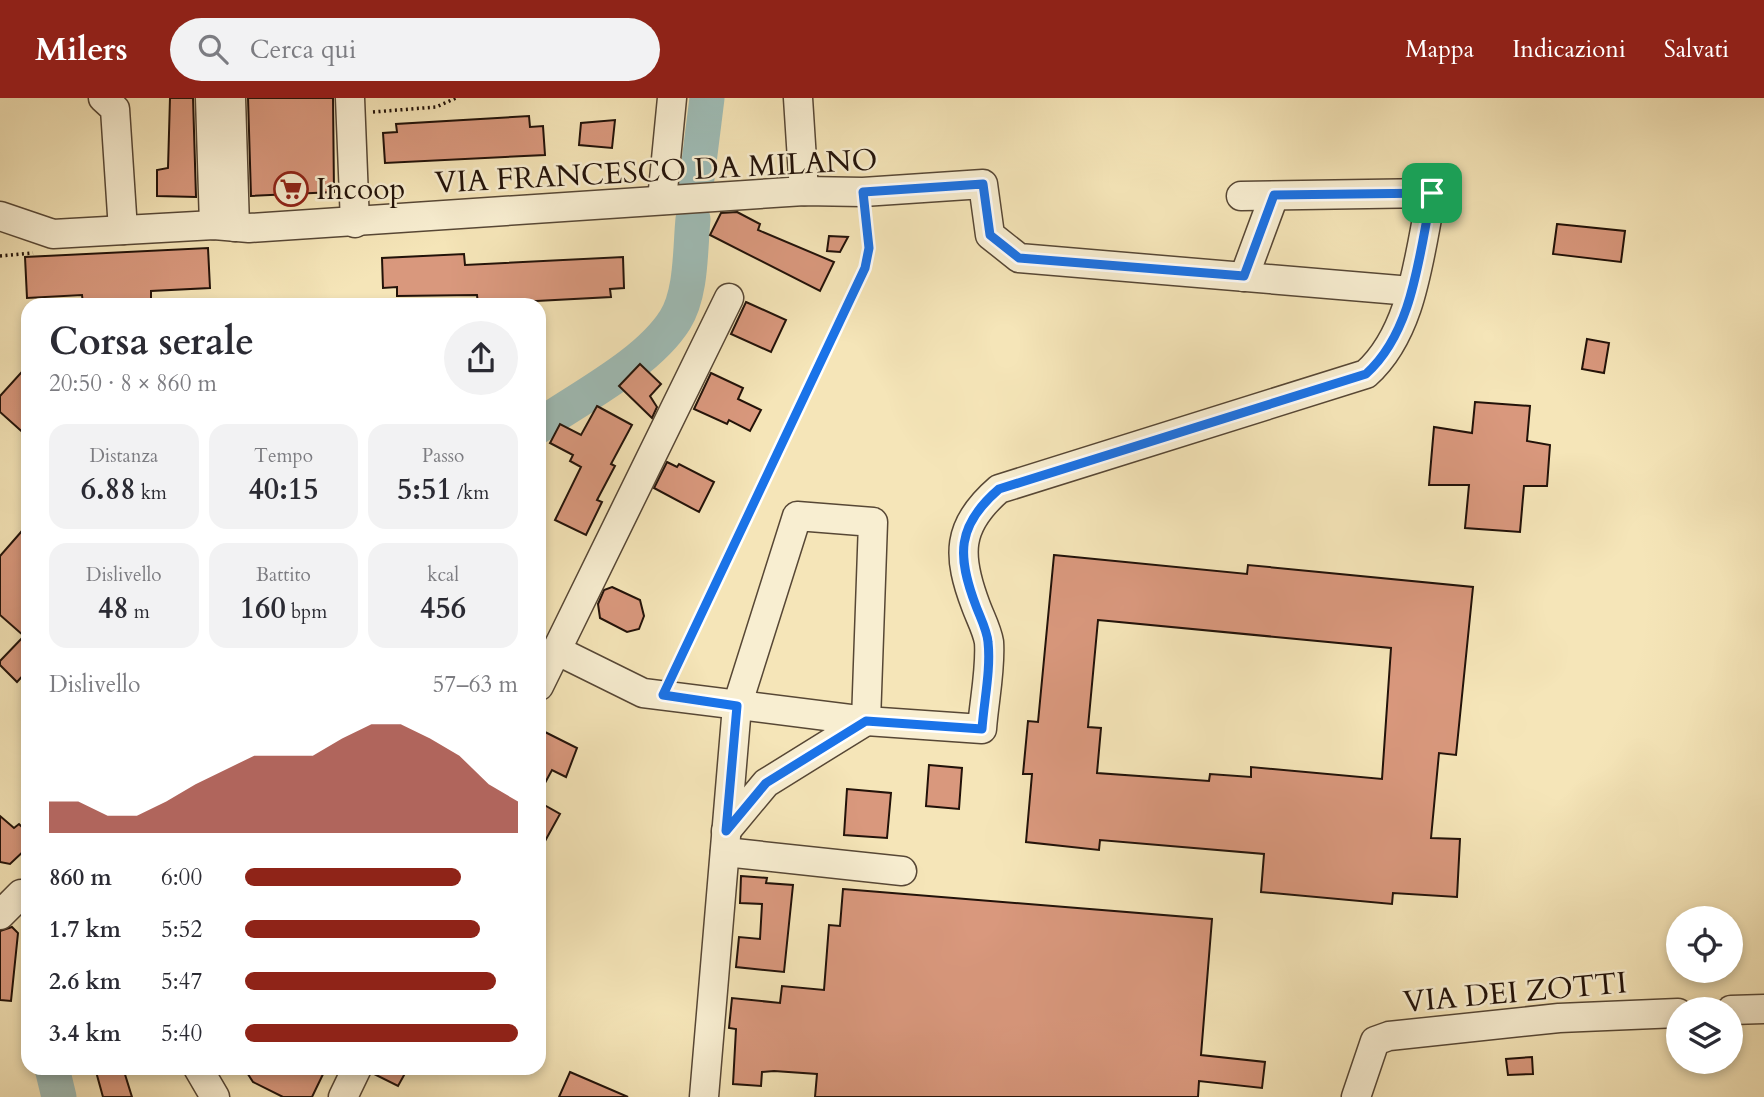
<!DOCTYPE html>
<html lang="it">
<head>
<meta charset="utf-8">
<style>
  body { margin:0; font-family:Cardo,serif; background:#f2f2f3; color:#2b2b33; height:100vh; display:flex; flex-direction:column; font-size:26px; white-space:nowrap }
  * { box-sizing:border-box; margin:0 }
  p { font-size:23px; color:#7c7c81 }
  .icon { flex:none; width:38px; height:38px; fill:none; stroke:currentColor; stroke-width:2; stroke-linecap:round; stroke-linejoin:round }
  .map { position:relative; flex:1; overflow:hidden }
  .side { position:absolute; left:21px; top:200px; width:525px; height:777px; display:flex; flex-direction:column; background:#fff; border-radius:21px; box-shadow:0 4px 10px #0003 }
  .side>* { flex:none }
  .fabs { position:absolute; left:1666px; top:808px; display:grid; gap:14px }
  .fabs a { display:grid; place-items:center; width:77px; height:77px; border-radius:50%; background:#fff; box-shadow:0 4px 10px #0003; font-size:35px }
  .pin { position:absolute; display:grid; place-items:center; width:60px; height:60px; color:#fff; margin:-30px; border-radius:14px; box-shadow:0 4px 10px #0006 }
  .round { display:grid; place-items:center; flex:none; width:74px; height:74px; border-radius:37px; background:#f2f2f3 }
  .summary { display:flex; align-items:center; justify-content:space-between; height:119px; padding:0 28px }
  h1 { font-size:38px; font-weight:800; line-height:52px }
  .stats { display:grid; grid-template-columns:repeat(3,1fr); gap:10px; height:119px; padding:7px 28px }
  .stats div { display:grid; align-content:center; border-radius:18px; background:#f2f2f3; text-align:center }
  .stats b { font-size:30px; font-weight:800 }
  .stats small { font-size:19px; font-weight:400 }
  .stats p { font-size:19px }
  .chart { height:196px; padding:14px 28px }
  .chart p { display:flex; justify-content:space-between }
  .chart svg { width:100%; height:126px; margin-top:7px; fill:#8f2418; opacity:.7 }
  ul { padding:0 28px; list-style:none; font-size:23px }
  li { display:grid; grid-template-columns:112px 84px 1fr; align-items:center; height:52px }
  li i { height:18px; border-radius:9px; background:#8f2418 }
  header { display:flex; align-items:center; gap:42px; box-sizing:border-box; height:98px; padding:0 35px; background:#8f2418; color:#fff }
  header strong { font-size:33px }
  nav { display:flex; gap:38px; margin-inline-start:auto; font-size:24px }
  .search { width:490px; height:63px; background:#f2f2f3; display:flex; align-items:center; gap:18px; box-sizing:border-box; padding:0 24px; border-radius:38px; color:#7c7c81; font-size:26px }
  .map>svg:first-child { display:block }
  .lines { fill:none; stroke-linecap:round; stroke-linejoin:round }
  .river { stroke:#9fbdb7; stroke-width:35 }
  .building { fill:#d9987d; stroke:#221209; stroke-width:2; fill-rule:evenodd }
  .minor-casing { stroke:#574735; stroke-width:31 }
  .path { stroke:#221209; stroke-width:3.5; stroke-dasharray:2 3.5; stroke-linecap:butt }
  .minor { stroke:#f8eed1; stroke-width:28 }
  .route-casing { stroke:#fff; stroke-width:14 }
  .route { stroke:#1a73e8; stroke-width:9 }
  .labels { text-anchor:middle; stroke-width:5; stroke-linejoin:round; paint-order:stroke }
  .street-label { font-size:30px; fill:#221209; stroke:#f8eed1 }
  .poi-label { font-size:30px; fill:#221209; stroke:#f8eed1; text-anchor:start }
</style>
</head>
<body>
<header>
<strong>Milers</strong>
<div class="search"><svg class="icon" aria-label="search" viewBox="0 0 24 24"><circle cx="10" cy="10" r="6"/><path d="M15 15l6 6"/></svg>Cerca qui</div>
<nav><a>Mappa</a><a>Indicazioni</a><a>Salvati</a></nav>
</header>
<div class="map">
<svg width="1764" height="999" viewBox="0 0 1764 999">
  <rect width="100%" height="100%" fill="#f5e5b8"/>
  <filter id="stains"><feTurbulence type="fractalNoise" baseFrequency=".00286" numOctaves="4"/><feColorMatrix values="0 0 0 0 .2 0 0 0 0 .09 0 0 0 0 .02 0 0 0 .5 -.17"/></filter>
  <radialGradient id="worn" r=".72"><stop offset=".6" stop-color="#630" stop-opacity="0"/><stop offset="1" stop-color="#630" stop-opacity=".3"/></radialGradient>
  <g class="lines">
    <!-- river -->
    <g class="river">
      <polyline points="696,88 707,0"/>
      <path d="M539,328c42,-29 109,-63 136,-106 17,-27 15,-71 18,-101"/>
      <polyline points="52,970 59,999"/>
    </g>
  </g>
  <!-- building -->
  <g class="building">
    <polygon points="170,0 193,0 196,99 157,98 157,72 168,70"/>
    <polygon points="248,0 333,0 334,94 251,98"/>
    <polygon points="529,18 530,29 543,28 545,57 385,65 383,35 397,34 396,26"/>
    <polygon points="615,22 612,50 579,47 581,25"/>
    <polygon points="737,114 760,126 758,132 834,164 820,193 710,137 721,115"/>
    <polygon points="1557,126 1625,133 1621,164 1553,156"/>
    <polygon points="829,138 848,139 840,154 827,153"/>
    <polygon points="208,150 210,190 151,193 151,206 83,206 82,197 27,200 25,159"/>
    <polygon points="464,156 465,167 623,159 624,190 610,191 611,199 478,206 477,197 397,198 397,189 383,190 382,160"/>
    <polygon points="746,204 786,222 771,254 731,236"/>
    <polygon points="1587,241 1609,245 1604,275 1582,271"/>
    <polygon points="640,266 661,286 650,298 657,309 652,320 619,288"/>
    <polygon points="28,267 28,339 0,314 0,298"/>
    <polygon points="711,275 743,290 738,301 761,312 750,333 729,322 727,326 694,311"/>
    <polygon points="1475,304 1530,308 1527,343 1550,347 1547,388 1524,388 1520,434 1465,430 1469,387 1429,387 1434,329 1472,335"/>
    <polygon points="597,308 632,327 611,366 615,368 597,402 602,404 586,437 555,422 581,369 570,363 573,357 550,345 560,326 581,337"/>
    <polygon points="667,364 677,369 679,366 714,384 699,414 654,390"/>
    <polygon points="28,426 28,572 17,584 0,567 0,563 24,538 0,517 0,458"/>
    <path d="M1054,457l193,19 1,-9 225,22 -17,168 -17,-2 -8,85 29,1 -3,58 -64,-4 -1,11 -131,-12 3,-38 -164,-14 -1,10 -73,-8 6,-68h-9l5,-53 10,1zM1098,522l293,28 -9,131 -131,-12v10l-41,-3 -1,7 -112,-8 4,-45 -13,-1z"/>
    <polygon points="612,489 640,502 644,518 639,531 627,534 600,520 598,506 604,492"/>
    <polygon points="539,631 577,650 566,679 552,672 539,696"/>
    <polygon points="929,667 962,670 959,711 926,708"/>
    <polygon points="847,691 891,695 887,740 844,737"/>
    <polygon points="539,704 560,716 539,754"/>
    <polygon points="0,718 14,730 19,726 28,735 28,749 10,766 0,764"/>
    <polygon points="741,778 767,780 766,785 793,787 784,874 736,869 739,839 760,841 762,806 740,805"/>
    <polygon points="843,791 1212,821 1201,957 1265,964 1262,990 1199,983 1198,999 815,999 817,976 774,973 762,974 761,988 733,986 736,931 729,930 732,900 780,905 782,888 824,892 829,827 840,828"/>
    <polygon points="12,829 18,835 11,903 0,902 0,833"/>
    <polygon points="1532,959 1533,976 1508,977 1506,961"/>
    <polygon points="95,970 123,970 132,999 103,999"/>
    <polygon points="244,970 326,970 312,999 283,999 253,984"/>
    <polygon points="374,970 408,970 398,988 372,975"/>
    <polygon points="570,974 628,999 559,999"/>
  </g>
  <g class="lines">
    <!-- minor casing -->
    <g class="minor-casing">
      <g id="minor">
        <polyline points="103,0 115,11 123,132"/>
        <polyline points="210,0 214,127"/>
        <polyline points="231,0 235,129"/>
        <polyline points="350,0 355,125"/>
        <polyline points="798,0 804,93"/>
        <polyline points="662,102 672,0"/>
        <polyline points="0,118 53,136 214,127 249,130 804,93 863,94 983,86 990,137 1019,160 1411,193"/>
        <polyline points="1244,179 1274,98"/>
        <path d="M556,552l87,43 223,28 116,8c2,-28 9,-60 7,-87 -2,-12 -9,-25 -13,-36 -19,-50 -20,-80 23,-117l367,-115c48,-43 53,-121 66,-181l-191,3"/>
        <polyline points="539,588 729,200"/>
        <polyline points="726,733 766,685 866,623"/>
        <polyline points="725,754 902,773"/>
        <polyline points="0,817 21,796"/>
        <polyline points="1731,912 1764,911"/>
        <polyline points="198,970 215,999"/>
        <polyline points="343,999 357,970"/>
        <polyline points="704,999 737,608 797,418 873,424 866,623"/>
        <polyline points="1356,999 1375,943 1389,938 1559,920 1678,915"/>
      </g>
    </g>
    <!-- path -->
    <g class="path">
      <polyline points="373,14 436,9 456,0"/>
      <polyline points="0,158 33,155"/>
      <polyline points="673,576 865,170 869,150 865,117"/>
    </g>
    <!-- minor -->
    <use href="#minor" class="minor"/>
  </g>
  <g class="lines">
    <!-- route casing -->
    <g class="route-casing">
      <path id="route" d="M983,86l7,51 29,23 225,18 30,-81 158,-2c-13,60 -18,138 -66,181l-367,115c-43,37 -42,67 -23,117 4,11 11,24 12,36 3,27 -4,59 -6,87l-116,-8 -100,62 -40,48 11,-125 -74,-11 202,-427 4,-20 -6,-56z"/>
    </g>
    <!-- route -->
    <use href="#route" class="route"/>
  </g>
  <!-- icons -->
  <defs>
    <g id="supermarket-ring" transform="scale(1.75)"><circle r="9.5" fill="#f8eed1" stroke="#8f2418" stroke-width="1.5"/><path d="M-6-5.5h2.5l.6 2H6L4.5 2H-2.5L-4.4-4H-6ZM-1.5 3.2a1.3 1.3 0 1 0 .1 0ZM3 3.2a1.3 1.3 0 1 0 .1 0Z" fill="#8f2418"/></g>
  </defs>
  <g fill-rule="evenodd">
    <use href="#supermarket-ring" x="291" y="91"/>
  </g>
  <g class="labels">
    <!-- street labels -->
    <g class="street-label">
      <text transform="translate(656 73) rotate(-3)" y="10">VIA FRANCESCO DA MILANO</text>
      <text transform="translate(1515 894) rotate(-5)" y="10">VIA DEI ZOTTI</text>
    </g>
    <!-- poi labels -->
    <g class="poi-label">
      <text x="316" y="101">Incoop</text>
    </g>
  </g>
  <rect width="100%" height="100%" filter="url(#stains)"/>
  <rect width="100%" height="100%" fill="url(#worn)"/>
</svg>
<div class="fabs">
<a><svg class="icon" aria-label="locate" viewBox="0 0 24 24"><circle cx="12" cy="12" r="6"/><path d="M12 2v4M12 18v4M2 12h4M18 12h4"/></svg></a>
<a><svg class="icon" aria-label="layers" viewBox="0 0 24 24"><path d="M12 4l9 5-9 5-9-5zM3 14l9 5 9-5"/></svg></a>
</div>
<div class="pin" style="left:1432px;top:95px;background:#1e9e55"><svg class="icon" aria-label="arrive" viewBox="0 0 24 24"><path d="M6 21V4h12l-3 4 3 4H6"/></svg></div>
<section class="side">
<div class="summary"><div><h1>Corsa serale</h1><p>20:50 · 8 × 860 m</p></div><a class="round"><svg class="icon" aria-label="share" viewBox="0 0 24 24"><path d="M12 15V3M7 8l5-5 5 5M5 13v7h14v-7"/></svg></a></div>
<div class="stats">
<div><p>Distanza</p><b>6.88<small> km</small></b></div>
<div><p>Tempo</p><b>40:15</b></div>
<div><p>Passo</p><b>5:51<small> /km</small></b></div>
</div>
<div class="stats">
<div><p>Dislivello</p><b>48<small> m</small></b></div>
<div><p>Battito</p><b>160<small> bpm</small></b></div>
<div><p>kcal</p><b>456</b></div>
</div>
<div class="chart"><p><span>Dislivello</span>57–63 m</p>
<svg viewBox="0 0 160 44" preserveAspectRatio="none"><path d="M0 44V33L10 33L20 38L30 38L40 33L50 27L60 22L70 17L80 17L90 17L100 11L110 6L120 6L130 11L140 17L150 27L160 33V44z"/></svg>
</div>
<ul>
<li><b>860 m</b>6:00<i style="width:79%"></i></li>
<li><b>1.7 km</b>5:52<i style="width:86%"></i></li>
<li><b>2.6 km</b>5:47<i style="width:92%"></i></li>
<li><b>3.4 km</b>5:40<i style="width:100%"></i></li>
</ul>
</section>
</div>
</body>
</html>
